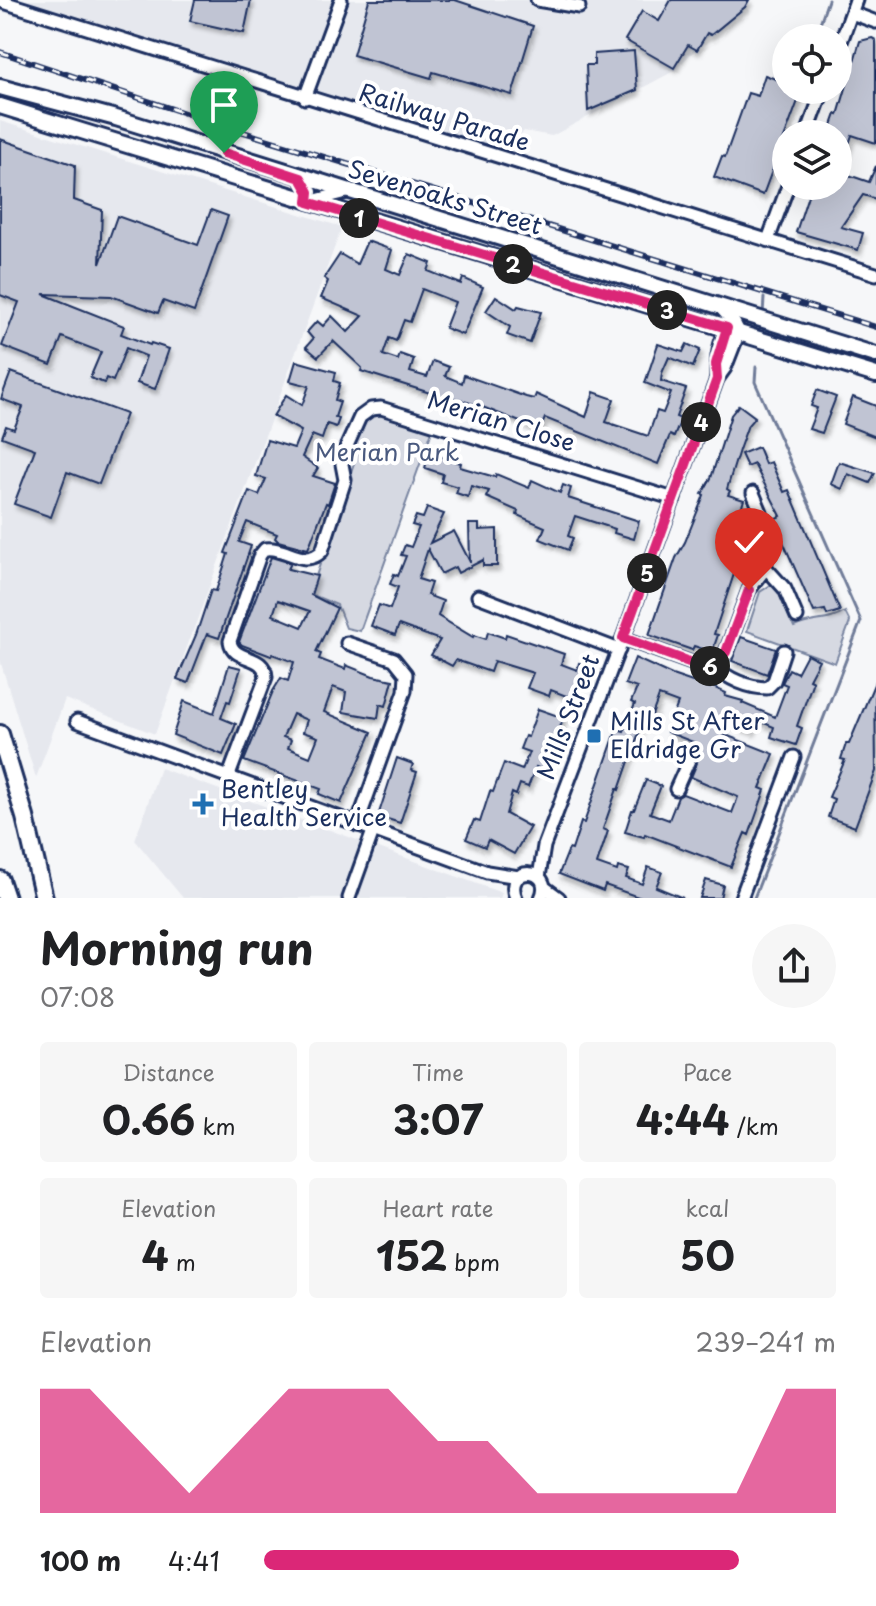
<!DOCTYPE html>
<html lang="en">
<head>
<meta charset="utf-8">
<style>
  body { margin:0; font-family:"Playpen Sans",sans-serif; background:#f6f6f6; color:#202124; height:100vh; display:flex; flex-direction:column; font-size:30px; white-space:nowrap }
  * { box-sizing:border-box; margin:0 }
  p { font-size:26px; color:#757577 }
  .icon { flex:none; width:44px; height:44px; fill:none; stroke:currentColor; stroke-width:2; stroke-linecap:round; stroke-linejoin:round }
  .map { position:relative; height:898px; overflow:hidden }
  .side { display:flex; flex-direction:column; background:#fff; flex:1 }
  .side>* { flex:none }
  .fabs { position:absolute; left:772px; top:24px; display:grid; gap:16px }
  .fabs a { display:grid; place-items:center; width:80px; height:80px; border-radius:50%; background:#fff; box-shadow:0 8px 32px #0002; font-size:40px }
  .pin { position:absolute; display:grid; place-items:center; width:68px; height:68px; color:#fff; margin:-82px -34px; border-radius:50% 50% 50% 0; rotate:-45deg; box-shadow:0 0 8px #0007 }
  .pin .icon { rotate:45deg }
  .km { position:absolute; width:40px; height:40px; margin:-20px; border-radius:50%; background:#222; color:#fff; font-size:22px; line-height:40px; text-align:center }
  .round { display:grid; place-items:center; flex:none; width:84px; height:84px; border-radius:42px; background:#f6f6f6 }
  .overview { display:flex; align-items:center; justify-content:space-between; height:136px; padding:0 40px }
  h1 { font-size:44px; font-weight:700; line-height:60px }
  .metrics { display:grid; grid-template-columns:repeat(3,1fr); gap:12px; height:136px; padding:8px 40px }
  .metrics div { display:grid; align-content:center; border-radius:8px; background:#f6f6f6; text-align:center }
  .metrics b { font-size:40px; font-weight:700 }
  .metrics small { font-size:22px; font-weight:400 }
  .metrics p { font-size:22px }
  .chart { height:224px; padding:16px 40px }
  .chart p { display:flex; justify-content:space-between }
  .chart svg { width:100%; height:144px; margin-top:8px; fill:#db2777; opacity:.7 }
  ul { padding:0 40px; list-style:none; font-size:26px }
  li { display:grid; grid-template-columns:128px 96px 1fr; align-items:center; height:60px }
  li i { height:20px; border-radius:10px; background:#db2777 }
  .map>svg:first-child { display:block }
  .built { fill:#e6e8ee }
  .green { fill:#d6d9e2; stroke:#7884a0; stroke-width:2 }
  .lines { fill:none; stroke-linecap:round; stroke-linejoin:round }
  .stream { stroke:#707c99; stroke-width:3 }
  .building { fill:#c0c4d3; stroke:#1b2f5e; stroke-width:2; fill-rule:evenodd; filter:url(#shadow) }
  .minor-casing { stroke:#1b2f5e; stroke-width:17 }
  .major-casing { stroke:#1b2f5e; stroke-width:20 }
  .highway-casing { stroke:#1b2f5e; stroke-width:22 }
  .minor { stroke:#fff; stroke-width:11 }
  .major { stroke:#fff; stroke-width:14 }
  .highway { stroke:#fff; stroke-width:16 }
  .rail-casing { stroke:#1b2f5e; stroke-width:6 }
  .rail { stroke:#fff; stroke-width:3; stroke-dasharray:9; stroke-linecap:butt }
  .route-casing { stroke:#fff; stroke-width:16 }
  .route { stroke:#db2777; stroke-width:10 }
  .poi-dot { fill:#1f6fb2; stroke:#fff; stroke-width:3 }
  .labels { text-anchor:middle; stroke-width:8; stroke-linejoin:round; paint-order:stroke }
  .street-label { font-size:24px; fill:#1b2f5e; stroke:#fff }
  .park-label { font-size:24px; fill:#4a5a7f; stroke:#fff }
  .poi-label { font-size:24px; fill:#1b2f5e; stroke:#fff; text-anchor:start }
</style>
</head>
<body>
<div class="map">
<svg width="876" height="898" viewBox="0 0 876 898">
  <defs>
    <filter id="shadow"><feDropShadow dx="2.5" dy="4.5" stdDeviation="2" flood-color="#0004"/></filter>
  </defs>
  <rect width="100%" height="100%" fill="#f6f7f9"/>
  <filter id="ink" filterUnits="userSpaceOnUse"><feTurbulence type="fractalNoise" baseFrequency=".0125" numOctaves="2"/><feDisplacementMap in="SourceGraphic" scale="16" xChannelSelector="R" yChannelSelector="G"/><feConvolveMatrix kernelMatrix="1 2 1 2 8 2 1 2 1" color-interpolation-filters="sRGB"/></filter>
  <g filter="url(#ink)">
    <!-- built -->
    <g class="built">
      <polygon points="0,0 745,0 674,71 552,136 524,131 512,146 504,166 0,11"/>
      <polygon points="0,121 342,227 155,734 65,699 36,778 0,660"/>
      <polygon points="160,768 502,893 500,898 183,898 135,840"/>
    </g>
    <!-- green -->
    <g class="green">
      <polygon points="380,414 432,431 360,631 346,628 337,605 310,594 354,463 351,452 363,419"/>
      <path d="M774,583l20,44c20,-9 33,-4 51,-15l5,10 -15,41 -88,-32 13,-39z"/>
    </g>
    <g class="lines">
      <!-- stream -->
      <g class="stream">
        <polyline points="815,38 828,0"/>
        <polyline points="763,314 764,298"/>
        <polyline points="754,898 861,621 755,382 756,367"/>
      </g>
    </g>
    <!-- building -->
    <g class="building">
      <polygon points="195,0 251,0 244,33 190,21"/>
      <polygon points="369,0 455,0 533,26 512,95 433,72 431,78 353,55"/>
      <polygon points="671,0 749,0 745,7 711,35 707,33 697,50 688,45 674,68 625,40 642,11 659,21"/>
      <polygon points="872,38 876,40 876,143 852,135 840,172 869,182 876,166 876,199 863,195 841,227 863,233 858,250 796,232 811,186 838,186 838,134 829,134 836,114 838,115 860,41"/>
      <polygon points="634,51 637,90 588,111 586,65 594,65 594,54"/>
      <polygon points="765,75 786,83 786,90 802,90 763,195 714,177 722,156 725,157 748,93 758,96"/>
      <polygon points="0,139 75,165 74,200 102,210 100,264 117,216 198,245 211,210 228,216 194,312 163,301 158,313 111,296 43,294 124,326 121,334 150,345 151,343 169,349 155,389 137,383 146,356 126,348 113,381 106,378 104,383 90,378 101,352 62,337 51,365 2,346 19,302 0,295"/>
      <polygon points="367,241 392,250 386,269 400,275 409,254 431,263 428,271 461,284 463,278 483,287 463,335 445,328 455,302 422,289 410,322 404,320 396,341 389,338 383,355 398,360 400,354 414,359 410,372 427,377 433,361 449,367 445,376 462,383 464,375 526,397 534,399 536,394 586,417 594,392 614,399 606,422 648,436 657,411 663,413 671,393 645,383 658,344 683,352 687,344 700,350 693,367 669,357 662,373 661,381 686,389 676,417 681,419 674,437 670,435 658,464 545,418 540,430 480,406 450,397 449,399 361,371 362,368 333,341 318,357 306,347 313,339 307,332 317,321 323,326 332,316 348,332 363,316 321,298 328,281 324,278 340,254 357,264"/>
      <polygon points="496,296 516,309 518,306 541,312 530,343 507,335 510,327 486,311"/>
      <polygon points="296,361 336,372 334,381 340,383 335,400 340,402 335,417 339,419 336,427 327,424 322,439 312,435 302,457 318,468 313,476 335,483 328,504 326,503 308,549 278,541 275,538 277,534 247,522 239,542 251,546 219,638 207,634 188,683 177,679 196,635 211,590 216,591 228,554 225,553 249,491 259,495 266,479 256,476 267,440 294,448 301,431 273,416 286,395 302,405 309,386 290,381"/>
      <polygon points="11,372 126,414 99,484 67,472 51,517 14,504 35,449 2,437 6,426 14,429 23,407 1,399"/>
      <polygon points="817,390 836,397 822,433 809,429 817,408 811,406"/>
      <polygon points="853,397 876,406 876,437 843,424"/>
      <polygon points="739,405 755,417 748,425 739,450 727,489 730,491 728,495 744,500 741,509 748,512 743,524 750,526 714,634 718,635 712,652 694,646 692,650 649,635 676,558 685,542 704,495 702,494 711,478 731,415"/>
      <polygon points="758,447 765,464 771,462 784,492 789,490 840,611 827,615 825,610 814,612 773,519 781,516 754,464 747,467 741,454"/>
      <polygon points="429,453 461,463 460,467 495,477 496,474 529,488 532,480 560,493 563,485 571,488 568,498 639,521 634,539 614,533 615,529 575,516 568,536 573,538 568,550 540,539 545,527 517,515 518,511 486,497 489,491 471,486 468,497 456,493 458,487 441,482 443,474 425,468"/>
      <polygon points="839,462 875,473 870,483 848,474 842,489 831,484"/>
      <polygon points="427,508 444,514 430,543 454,531 470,562 469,524 479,524 479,530 497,529 497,566 483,566 483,560 458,573 455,567 441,574 428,549 418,579 431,583 427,595 443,601 438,616 473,637 474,635 486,639 488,632 505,638 506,634 564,654 561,664 577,670 579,663 591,667 587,679 582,677 574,699 551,690 549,696 527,688 533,673 494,661 490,672 456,660 452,666 431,655 440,640 399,625 395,635 371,626 379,605 390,609 398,587 390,584 394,574 398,576 406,556 401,555 405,545 411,547 419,527 412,525 416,516 423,518"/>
      <path d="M271,557l20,6 -3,6 29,7 -6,19 26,13 -21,44 5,2 -2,5 26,10 1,-4 27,11 20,4 -7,26 -6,-2 -2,14 -35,-6 3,-20 -13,-5 -9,25 48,20 -31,71 -22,-9 2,-5 -77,-28 29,-70 8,-13 7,3 6,-19 -22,-8 -1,2 -29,-11 -3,-3zM278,600l32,11 -8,16 -29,-12zM293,714l14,6 -4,12 15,5 -8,20 -22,-9 3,-8 -8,-3z"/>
      <polygon points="741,637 776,649 767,674 732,661"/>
      <polygon points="807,654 819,660 809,679 813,681 797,726 802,728 796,745 771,737 774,727 757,720 752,731 727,722 723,734 774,754 760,788 765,790 754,821 749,835 745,833 731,867 645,834 644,837 625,832 632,810 634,810 646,780 661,786 650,813 669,820 678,797 683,794 732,813 738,797 691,777 697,763 695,754 698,748 691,746 693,742 667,732 678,703 659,696 648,726 642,724 619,790 617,789 603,829 608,831 597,864 617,871 618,867 629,870 626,878 642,884 648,867 662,872 656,887 683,898 641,898 605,885 603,891 559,874 569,849 572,850 581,822 584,823 617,729 624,731 635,704 631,702 637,688 625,684 635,658 672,675 710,688 711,686 726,693 725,696 743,701 742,703 775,717 787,685 782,683 789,669 797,673"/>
      <polygon points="229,665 241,668 230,702 227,701 221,718 236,724 223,755 173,735 184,701 214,713"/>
      <polygon points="875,682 876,771 855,827 828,817 834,799 829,797 845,760 841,759 846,744 849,744"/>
      <polygon points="538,709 564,718 542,770 536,767 528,787 520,784 516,795 512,793 506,814 530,827 514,854 488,840 485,847 466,839 474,820 480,822 490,791 493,792 504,763 522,770 529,752 520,749 525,736 528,737"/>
      <polygon points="397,758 413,764 411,770 417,772 400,823 378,816"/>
      <polygon points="706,880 723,885 720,898 700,898"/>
    </g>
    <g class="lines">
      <!-- minor casing -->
      <g class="minor-casing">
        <g id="minor">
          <polyline points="537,0 579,7"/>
          <polyline points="0,1 876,274"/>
          <polyline points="852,13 876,22"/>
          <polyline points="838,50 856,0"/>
          <polyline points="305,98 341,0"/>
          <polyline points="807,134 823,90"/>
          <polyline points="301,178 309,192 308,202 347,192"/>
          <polyline points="768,240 788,186"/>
          <path d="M717,379c-1,-17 2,-45 16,-55"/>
          <polyline points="753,493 761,512 766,568 785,589 797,617"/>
          <polyline points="478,596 619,650"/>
          <polyline points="623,638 700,666 715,666 726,652 749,590 766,568"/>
          <polyline points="347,643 394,659 406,674 405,691 357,825"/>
          <path d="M715,666c12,13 34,22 52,22l7,-7 10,-30"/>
          <polyline points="77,721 487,872 519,877"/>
          <path d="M228,778l38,-101c-1,-24 -33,-14 -36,-36l30,-86 5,-6c21,-3 39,20 57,2l23,-71 -4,-21 19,-42 11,-8 10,-1 293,91"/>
          <polyline points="676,789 689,760"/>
          <polyline points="539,877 544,846 623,638 717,379 725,368 739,332 735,324 719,306"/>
          <polyline points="544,887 559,898"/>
          <polyline points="349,898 373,831"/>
          <path d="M516,898c-14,-33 40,-32 25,0"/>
          <polyline points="741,898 794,757"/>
        </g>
      </g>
      <!-- major casing -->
      <g class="major-casing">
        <g id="major">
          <polyline points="0,87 116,118 876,355"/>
          <polyline points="0,106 876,375"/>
        </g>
      </g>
      <!-- highway casing -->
      <g class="highway-casing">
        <g id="highway">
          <polyline points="0,734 25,817 44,898"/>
          <polyline points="0,880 6,898"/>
        </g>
      </g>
      <!-- minor -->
      <use href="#minor" class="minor"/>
      <!-- major -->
      <use href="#major" class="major"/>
      <!-- highway -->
      <use href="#highway" class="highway"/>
      <!-- rail casing -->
      <g class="rail-casing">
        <polyline id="rail" points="0,52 227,127 876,327"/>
      </g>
      <!-- rail -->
      <use href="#rail" class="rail"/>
    </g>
  </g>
  <g class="lines" filter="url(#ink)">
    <!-- route casing -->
    <g class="route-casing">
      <polyline id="route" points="224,153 301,178 309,192 308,202 727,328 716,364 717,379 623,638 700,666 715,666 726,652 749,590"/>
    </g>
    <!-- route -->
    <use href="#route" class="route"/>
  </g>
  <!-- markers -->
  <g class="poi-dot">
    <rect x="586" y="728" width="16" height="16" rx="4"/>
    <path d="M199 792h8v8h8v8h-8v8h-8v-8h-8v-8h8z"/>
  </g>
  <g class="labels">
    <!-- street labels -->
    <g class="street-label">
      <text transform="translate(444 118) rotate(17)" y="8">Railway Parade</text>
      <text transform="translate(445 198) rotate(17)" y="8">Sevenoaks Street</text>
      <text transform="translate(501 422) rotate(17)" y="8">Merian Close</text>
      <text transform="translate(569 717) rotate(-69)" y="8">Mills Street</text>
    </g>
    <!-- park labels -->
    <g class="park-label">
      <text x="387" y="461">Merian Park</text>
    </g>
    <!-- poi labels -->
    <g class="poi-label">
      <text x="610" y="730">Mills St After<tspan x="610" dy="28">Eldridge Gr</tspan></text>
      <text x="221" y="798">Bentley<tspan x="221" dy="28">Health Service</tspan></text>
    </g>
  </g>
</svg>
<div class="fabs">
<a><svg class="icon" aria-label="locate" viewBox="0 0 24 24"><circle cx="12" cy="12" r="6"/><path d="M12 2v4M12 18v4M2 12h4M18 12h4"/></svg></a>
<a><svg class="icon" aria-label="layers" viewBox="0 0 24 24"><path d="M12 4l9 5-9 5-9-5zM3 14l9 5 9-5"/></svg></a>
</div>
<div class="pin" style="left:224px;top:153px;background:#1e9e55"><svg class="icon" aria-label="arrive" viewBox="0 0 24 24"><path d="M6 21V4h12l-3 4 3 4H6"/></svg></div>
<div class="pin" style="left:749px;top:590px;background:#d93025"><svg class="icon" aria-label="check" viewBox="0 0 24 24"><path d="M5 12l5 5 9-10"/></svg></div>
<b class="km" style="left:359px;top:218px">1</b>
<b class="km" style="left:513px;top:264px">2</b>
<b class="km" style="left:667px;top:310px">3</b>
<b class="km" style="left:701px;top:422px">4</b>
<b class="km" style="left:647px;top:573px">5</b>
<b class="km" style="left:710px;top:666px">6</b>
</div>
<section class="side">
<div class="overview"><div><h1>Morning run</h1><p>07:08</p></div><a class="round"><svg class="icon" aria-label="share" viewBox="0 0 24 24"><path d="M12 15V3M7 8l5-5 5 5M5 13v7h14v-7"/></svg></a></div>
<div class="metrics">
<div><p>Distance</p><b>0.66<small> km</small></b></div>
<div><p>Time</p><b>3:07</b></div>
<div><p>Pace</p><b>4:44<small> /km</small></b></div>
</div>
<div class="metrics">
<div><p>Elevation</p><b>4<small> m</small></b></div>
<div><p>Heart rate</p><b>152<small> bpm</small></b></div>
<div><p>kcal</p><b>50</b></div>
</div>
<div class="chart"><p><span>Elevation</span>239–241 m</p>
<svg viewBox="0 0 160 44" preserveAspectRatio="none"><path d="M0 44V6L10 6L20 22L30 38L40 22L50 6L60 6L70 6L80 22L90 22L100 38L110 38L120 38L130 38L140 38L150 6L160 6V44z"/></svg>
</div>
<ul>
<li><b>100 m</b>4:41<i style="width:83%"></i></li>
</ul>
</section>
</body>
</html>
